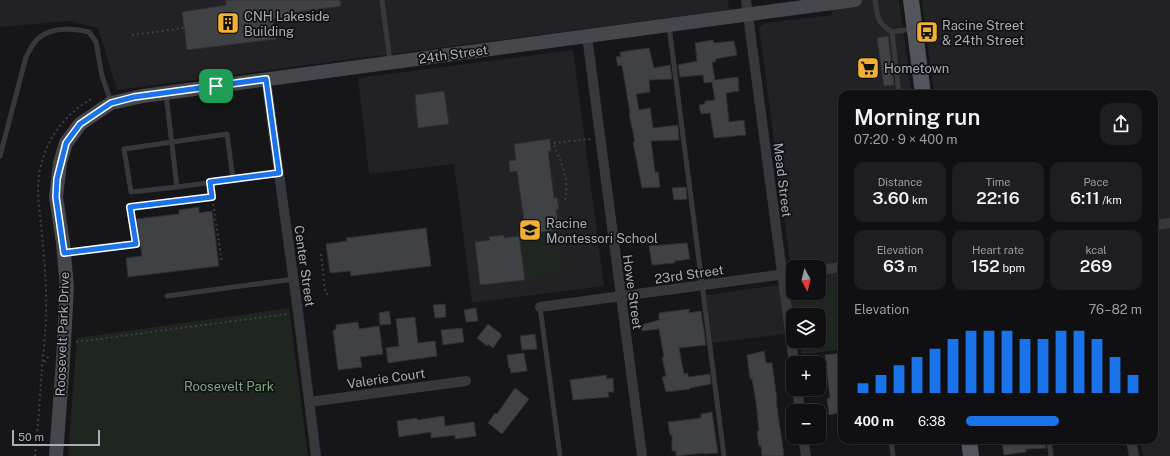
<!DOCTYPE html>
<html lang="en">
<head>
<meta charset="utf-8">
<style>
  body { margin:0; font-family:"Public Sans",sans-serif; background:#1e1e20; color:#f1f3f6; height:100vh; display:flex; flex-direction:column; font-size:15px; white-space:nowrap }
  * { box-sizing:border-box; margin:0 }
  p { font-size:13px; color:#9c9d9f }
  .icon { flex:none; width:22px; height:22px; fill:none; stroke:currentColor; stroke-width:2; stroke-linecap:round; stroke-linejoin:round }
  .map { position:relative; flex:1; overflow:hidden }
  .drawer { position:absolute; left:838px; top:90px; width:320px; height:354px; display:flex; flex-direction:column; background:#101012; border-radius:12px; box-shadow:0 1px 3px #0004,0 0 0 1px #303032 }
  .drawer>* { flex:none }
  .needle { width:26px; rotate:173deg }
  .buttons { position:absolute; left:786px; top:260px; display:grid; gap:8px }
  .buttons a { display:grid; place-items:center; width:40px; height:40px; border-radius:8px; background:#101012; box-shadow:0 1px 3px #0004,0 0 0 1px #303032; font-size:20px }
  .scale { position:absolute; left:12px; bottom:10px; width:88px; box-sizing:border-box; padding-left:4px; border:2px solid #a8adb8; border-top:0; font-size:11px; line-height:14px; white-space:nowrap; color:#a8adb8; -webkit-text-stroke:3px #111113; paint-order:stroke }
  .pin { position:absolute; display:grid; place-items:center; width:34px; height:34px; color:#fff; margin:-17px; border-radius:8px; box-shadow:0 2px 6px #0006 }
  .round { display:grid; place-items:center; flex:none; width:42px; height:42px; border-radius:12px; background:#1e1e20 }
  .summary { display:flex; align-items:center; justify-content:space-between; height:68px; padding:0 16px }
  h1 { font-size:22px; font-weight:600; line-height:30px }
  .metrics { display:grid; grid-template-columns:repeat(3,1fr); gap:6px; height:68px; padding:4px 16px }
  .metrics div { display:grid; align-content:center; border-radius:10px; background:#1e1e20; text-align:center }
  .metrics b { font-size:17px; font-weight:600 }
  .metrics small { font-size:11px; font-weight:400 }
  .metrics p { font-size:11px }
  .chart { height:112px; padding:8px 16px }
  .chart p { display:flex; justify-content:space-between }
  .chart svg { width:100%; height:72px; margin-top:4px; stroke:#1a73e8; stroke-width:6 }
  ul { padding:0 16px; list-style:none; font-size:13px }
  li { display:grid; grid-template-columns:64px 48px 1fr; align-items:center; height:30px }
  li i { height:10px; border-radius:5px; background:#1a73e8 }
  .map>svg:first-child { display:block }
  .built { fill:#222225; fill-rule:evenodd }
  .green { fill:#1e261f }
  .building { fill:#404145; stroke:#303034 }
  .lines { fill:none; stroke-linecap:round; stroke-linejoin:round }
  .path { stroke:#3d3f44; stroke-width:2; stroke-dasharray:2 3; stroke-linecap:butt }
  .lane { stroke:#37383d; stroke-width:5 }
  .street { stroke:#37383d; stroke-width:10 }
  .secondary { stroke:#45474d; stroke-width:14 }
  .primary { stroke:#53555c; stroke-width:16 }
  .route-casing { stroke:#fff; stroke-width:8 }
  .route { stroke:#1a73e8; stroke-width:5 }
  .labels { text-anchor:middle; stroke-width:3.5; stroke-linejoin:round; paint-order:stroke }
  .poi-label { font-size:13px; fill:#a8adb8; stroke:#111113; text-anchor:start }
  .street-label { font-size:13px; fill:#a8adb8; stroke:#111113 }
  .park-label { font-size:13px; fill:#7fa381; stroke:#111113 }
</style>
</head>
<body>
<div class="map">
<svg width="1170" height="456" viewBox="0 0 1170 456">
  <rect width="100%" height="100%" fill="#161618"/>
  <!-- built -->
  <g class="built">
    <polygon points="0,0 728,0 729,10 117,90 98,28 68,21 0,27"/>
    <path d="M830,0h69l13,94h-70v255l-40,5 -2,-13h19v-26h-26v18l-81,10 -6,-48 87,-12 -34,-256 6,-4 67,-8zM793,267h26v26h-26z"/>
    <polygon points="922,0 1170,0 1170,456 1143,456 1141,440 1154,440 1154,94 934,94"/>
    <polygon points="573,50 604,286 472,303 454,164 369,174 358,78"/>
  </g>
  <!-- green -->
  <g class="green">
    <polygon points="558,229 563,274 524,278 519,235"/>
    <polygon points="842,284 842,349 812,353 810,341 819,341 819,315 805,315 801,293 819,293 819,286"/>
    <polygon points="289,308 308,456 68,456 77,338"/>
  </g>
  <!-- building -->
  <g class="building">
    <polygon points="226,0 340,0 341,6 298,12 298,16 273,19 276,39 187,50 182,12 226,5"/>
    <polygon points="888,36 894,85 884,86 877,38"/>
    <polygon points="713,40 714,43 734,41 737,55 715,59 716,62 712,62 715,80 738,77 739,91 726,93 729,122 744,120 746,135 714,138 710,113 701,114 699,105 705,104 705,101 715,100 712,82 704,83 703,75 680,77 678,65 697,61 695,43"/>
    <polygon points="649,48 654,68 670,65 672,79 649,80 650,92 636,94 639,110 650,108 653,128 678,125 679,140 651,141 655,172 658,172 660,187 642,188 633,142 635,142 629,113 630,113 622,65 618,66 616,57 621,56 620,52"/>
    <polygon points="444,91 449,124 418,128 415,95"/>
    <polygon points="550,139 551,151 548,151 554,198 557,198 559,209 556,210 559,230 526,234 517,171 510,172 509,161 516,160 514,144"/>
    <polygon points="686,187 687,199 674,200 672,188"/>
    <polygon points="199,207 199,213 212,211 219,266 128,277 126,258 142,256 136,219 179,214 179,210"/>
    <polygon points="426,228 431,266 351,276 350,271 330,273 326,244 347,241 346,238"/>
    <polygon points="504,235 504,238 519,236 525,280 480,285 475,242 490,240 489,237"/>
    <polygon points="687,243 690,259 675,261 675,263 652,265 649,246"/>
    <polygon points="445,304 446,317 435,318 433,305"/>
    <polygon points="476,308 478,321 466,322 464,310"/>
    <polygon points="689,309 689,313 701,311 706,345 679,348 684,374 688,373 688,377 710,374 711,384 690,388 690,389 666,392 662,377 666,376 662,357 664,357 659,329 642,331 641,325 659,320 659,313"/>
    <polygon points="389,311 391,324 380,325 379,313"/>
    <polygon points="415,317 418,343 435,341 437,356 388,363 386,348 399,346 396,319"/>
    <polygon points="358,322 359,329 379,326 383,354 360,357 362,367 338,370 333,330 336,330 336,325"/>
    <polygon points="488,324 501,334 501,337 493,348 488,344 487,346 477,338"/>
    <polygon points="462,328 464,342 443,345 441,330"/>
    <polygon points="535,334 537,349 522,350 520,336"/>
    <polygon points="764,351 766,363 772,363 777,400 776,400 784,456 762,456 761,446 759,446 757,431 759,431 756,402 752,379 750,379 747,355"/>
    <polygon points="524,353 527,371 511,373 510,368 509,368 507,355"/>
    <polygon points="842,353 842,412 829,415 827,399 830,398 825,355"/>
    <polygon points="606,375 607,379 613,378 614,392 608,392 609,397 573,400 570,380"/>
    <polygon points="515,388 529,399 502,434 488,423 495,413 497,414"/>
    <polygon points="712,412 718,453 704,454 704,453 676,456 676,451 672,451 672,435 670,435 668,422 701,418 701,414"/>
    <polygon points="444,416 445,426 474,422 476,436 455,439 455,435 431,438 431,432 399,437 397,421 417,418 417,420"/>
    <polygon points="1002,440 1045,440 1046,448 1026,449 1026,452 1004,455"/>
  </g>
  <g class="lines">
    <!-- path -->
    <g class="path">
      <polyline points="132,35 184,28"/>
      <polyline points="211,189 222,263"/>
      <path d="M565,200c5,-21 -4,-38 -12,-57l38,-4"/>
      <polyline points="76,252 136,244 130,207 212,197"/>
      <polyline points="321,254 325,290 329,297"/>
      <polyline points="76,342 287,314"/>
      <polyline points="44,362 50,355"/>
      <path d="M35,456c3,-29 5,-59 7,-88 2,-23 5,-46 4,-70 0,-21 -2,-42 -4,-63 -2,-23 -7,-47 -1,-70 8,-30 24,-50 50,-66l3,1"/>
    </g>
    <!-- lane -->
    <g class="lane">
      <polyline points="382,0 390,61"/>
      <path d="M875,0c3,17 1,22 17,32l7,62"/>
      <polyline points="669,26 724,456"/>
      <polyline points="892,32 912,29"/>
      <polyline points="166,94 177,187 279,173"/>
      <path d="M0,156l26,-99c4,-7 7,-15 14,-20 13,-10 35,-9 49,-5l7,10 6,34 9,26"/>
      <polyline points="177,187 131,192 124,149 227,134 233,179"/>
      <polyline points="167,296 294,279"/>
      <polyline points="540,307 560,456"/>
      <polyline points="891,440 893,456"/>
      <polyline points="1049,440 1051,456"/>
    </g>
    <!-- street -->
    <g class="street">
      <polyline points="746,0 794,363"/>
      <polyline points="587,36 642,456"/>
      <polyline points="266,79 298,312 316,456"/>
      <polyline points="1154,225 1170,223"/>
      <polyline points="819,270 842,267"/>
      <polyline points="540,307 793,273"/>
      <polyline points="797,389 800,411"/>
      <polyline points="309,402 466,381"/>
      <polyline points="803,437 806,456"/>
      <polyline points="1131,440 1134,456"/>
    </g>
    <!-- secondary -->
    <polyline class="secondary" points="56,456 63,361 67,287 63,243 56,197 60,163 66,143 80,124 111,103 143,96 855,0"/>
    <!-- primary -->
    <g class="primary">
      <polyline points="911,0 923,94"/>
      <polyline points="969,440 971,456"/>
    </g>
  </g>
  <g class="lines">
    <!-- route casing -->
    <g class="route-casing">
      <polygon id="route" points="266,79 279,173 210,182 212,197 130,207 136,244 64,253 56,197 57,179 66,143 80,124 111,103 134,97"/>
    </g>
    <!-- route -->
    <use href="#route" class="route"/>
  </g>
  <!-- icons -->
  <defs>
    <g id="building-square" transform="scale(1.15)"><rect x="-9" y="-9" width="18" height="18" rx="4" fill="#f2b134" stroke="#111113"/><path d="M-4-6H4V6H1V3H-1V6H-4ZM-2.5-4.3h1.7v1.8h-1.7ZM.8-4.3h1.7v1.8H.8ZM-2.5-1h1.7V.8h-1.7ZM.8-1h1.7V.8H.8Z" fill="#111"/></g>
    <g id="bus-square" transform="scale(1.15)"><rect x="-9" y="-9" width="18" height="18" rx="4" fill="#f2b134" stroke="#111113"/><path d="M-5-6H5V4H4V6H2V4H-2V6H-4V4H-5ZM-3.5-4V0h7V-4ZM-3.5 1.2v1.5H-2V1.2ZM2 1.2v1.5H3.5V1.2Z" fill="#111"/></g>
    <g id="supermarket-square" transform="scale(1.15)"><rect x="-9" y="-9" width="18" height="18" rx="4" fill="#f2b134" stroke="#111113"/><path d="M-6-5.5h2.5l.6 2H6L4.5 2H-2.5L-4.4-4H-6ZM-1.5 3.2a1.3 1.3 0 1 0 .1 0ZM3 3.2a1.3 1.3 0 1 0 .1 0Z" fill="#111"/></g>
    <g id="school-square" transform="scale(1.15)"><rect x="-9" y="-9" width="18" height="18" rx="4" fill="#f2b134" stroke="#111113"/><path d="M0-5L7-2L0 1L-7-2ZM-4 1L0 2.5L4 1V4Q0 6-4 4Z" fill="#111"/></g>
  </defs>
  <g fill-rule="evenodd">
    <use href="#building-square" x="228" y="23"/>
    <use href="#bus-square" x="927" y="32"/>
    <use href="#supermarket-square" x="868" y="68"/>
    <use href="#school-square" x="530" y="230"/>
  </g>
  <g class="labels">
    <!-- poi labels -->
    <g class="poi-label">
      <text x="244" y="21">CNH Lakeside<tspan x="244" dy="15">Building</tspan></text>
      <text x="942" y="30">Racine Street<tspan x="942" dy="15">&amp; 24th Street</tspan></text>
      <text x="884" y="73">Hometown</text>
      <text x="546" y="228">Racine<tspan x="546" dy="15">Montessori School</tspan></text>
    </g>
    <!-- street labels -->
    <g class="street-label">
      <text transform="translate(453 54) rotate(-8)" y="5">24th Street</text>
      <text transform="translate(783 180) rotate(83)" y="5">Mead Street</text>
      <text transform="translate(305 266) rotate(82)" y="5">Center Street</text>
      <text transform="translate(689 274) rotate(-8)" y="5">23rd Street</text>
      <text transform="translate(633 292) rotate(82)" y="5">Howe Street</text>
      <text transform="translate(62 334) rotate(-88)" y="5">Roosevelt Park Drive</text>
      <text transform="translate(386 378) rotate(-8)" y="5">Valerie Court</text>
    </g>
    <!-- park labels -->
    <g class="park-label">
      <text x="229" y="391">Roosevelt Park</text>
    </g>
  </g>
</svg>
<div class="buttons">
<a><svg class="needle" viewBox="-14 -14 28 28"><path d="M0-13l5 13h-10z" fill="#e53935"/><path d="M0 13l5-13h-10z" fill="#9c9d9f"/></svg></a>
<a><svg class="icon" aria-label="layers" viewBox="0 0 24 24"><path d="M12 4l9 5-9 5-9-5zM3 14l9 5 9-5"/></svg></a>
<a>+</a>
<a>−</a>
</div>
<div class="scale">50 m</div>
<div class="pin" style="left:216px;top:86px;background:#1e9e55"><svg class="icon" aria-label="arrive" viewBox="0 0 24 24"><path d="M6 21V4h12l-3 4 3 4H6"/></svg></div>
<section class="drawer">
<div class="summary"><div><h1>Morning run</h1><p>07:20 · 9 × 400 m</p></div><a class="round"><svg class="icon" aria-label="share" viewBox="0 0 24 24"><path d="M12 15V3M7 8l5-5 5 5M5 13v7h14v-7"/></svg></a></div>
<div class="metrics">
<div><p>Distance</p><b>3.60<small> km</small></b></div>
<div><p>Time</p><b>22:16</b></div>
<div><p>Pace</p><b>6:11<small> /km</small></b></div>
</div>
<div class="metrics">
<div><p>Elevation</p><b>63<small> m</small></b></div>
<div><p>Heart rate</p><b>152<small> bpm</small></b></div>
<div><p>kcal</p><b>269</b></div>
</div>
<div class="chart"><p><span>Elevation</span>76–82 m</p>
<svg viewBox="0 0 160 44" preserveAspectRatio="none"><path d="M5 44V38M15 44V33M25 44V27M35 44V22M45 44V17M55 44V11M65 44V6M75 44V6M85 44V6M95 44V11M105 44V11M115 44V6M125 44V6M135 44V11M145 44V22M155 44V33"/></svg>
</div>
<ul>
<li><b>400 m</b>6:38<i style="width:53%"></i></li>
</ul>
</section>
</div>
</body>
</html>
